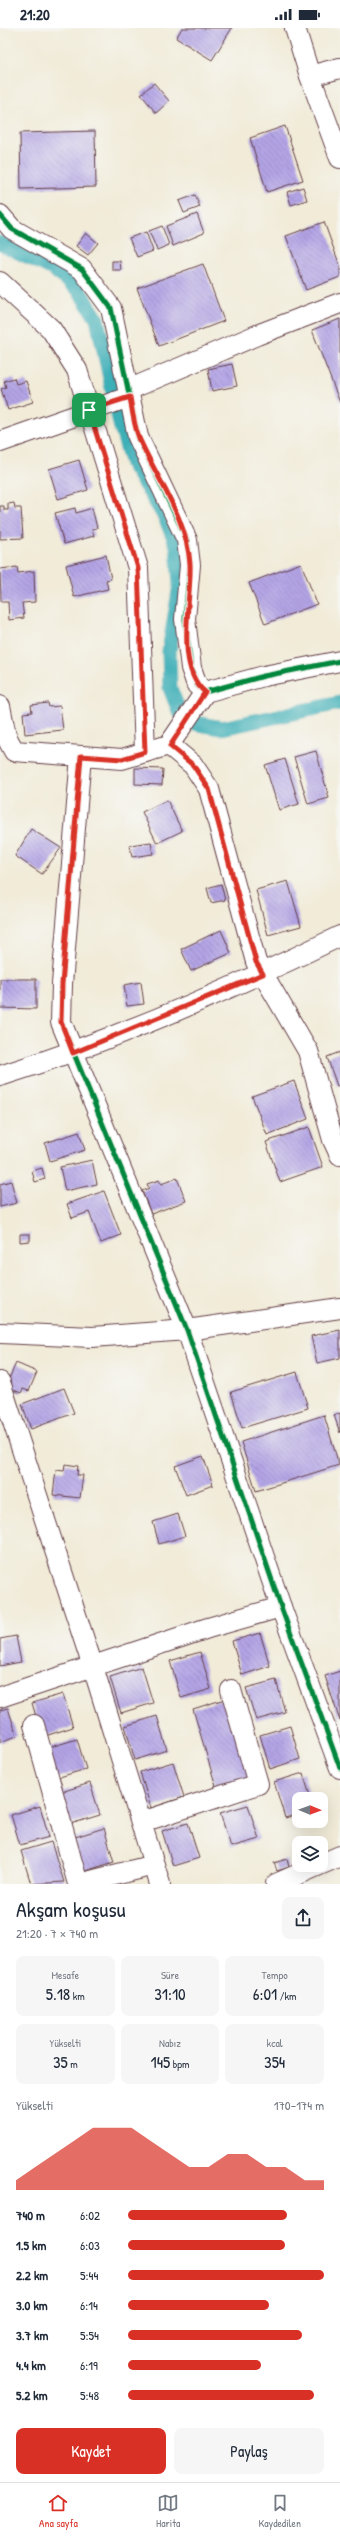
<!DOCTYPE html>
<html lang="tr">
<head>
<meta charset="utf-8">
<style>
  body { margin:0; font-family:"Patrick Hand",sans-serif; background:#f6f6f7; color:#1f2937; height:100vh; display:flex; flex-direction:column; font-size:15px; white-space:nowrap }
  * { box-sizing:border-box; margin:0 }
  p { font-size:13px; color:#747a83 }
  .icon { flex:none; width:22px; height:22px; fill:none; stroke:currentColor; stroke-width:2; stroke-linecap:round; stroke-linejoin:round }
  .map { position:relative; height:1856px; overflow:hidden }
  .sheet { display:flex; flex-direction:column; background:#fff; flex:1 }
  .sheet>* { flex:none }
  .needle { width:26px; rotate:91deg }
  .buttons { position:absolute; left:292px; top:1764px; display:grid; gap:8px }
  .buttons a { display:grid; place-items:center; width:36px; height:36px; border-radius:8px; background:#fff; box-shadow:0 4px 16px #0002; font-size:20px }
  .pin { position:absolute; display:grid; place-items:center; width:34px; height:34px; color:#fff; margin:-17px; border-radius:8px; box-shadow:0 2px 6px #0006 }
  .round { display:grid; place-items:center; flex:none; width:42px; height:42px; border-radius:8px; background:#f6f6f7 }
  .overview { display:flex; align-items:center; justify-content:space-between; height:68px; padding:0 16px }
  h1 { font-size:22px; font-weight:600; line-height:30px }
  .figures { display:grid; grid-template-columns:repeat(3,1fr); gap:6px; height:68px; padding:4px 16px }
  .figures div { display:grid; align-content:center; border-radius:8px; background:#f6f6f7; text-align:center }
  .figures b { font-size:17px; font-weight:600 }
  .figures small { font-size:11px; font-weight:400 }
  .figures p { font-size:11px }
  .chart { height:112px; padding:8px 16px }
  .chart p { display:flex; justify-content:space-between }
  .chart svg { width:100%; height:72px; margin-top:4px; fill:#d93025; opacity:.7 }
  .cta { display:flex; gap:8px; margin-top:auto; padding:8px 16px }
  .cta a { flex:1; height:46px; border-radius:8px; background:#d93025; color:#fff; font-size:16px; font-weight:600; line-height:46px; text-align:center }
  .cta a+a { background:#f6f6f7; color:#1f2937 }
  ul { padding:0 16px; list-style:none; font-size:13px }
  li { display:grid; grid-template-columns:64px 48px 1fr; align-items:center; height:30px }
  li i { height:10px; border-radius:5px; background:#d93025 }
  .status { display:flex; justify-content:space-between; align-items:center; height:28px; padding:0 20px; background:#fff; direction:ltr }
  .status svg { height:11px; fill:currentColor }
  .menu { display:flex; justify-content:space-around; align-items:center; height:56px; border-top:1px solid #e0e1e3; background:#fff; font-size:11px; color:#747a83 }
  .menu a { display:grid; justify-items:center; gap:2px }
  .menu .current { color:#d93025 }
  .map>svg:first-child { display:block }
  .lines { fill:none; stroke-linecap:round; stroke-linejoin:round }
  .canal { stroke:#3eafb7; stroke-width:15 }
  .building { fill:url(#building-back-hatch) }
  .minor-casing { stroke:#633e45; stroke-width:22 }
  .minor { stroke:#fff; stroke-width:20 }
  .cycleway-casing { stroke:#f6f6f2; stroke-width:8 }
  .cycleway { stroke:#00873e; stroke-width:5 }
  .route-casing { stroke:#fff; stroke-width:8 }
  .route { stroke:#d93025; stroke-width:5 }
</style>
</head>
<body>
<div class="status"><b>21:20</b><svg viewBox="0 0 49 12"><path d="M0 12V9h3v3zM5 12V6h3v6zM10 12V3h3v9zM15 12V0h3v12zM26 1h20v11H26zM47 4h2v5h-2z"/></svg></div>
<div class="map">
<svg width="340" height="1856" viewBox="0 0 340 1856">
  <defs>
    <pattern id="building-back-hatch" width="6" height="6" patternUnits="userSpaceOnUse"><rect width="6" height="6" fill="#b3a4e6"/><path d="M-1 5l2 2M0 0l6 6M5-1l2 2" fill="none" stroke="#9485bb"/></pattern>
  </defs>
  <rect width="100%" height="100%" fill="#f6f6f2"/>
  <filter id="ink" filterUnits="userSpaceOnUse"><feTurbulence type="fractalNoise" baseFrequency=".025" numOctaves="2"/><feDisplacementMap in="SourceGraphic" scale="8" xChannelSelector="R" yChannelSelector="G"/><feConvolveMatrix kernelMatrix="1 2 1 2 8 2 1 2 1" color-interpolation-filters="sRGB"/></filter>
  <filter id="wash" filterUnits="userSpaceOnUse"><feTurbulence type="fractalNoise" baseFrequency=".012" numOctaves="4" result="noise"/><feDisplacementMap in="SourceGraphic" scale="16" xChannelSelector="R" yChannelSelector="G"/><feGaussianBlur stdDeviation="0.9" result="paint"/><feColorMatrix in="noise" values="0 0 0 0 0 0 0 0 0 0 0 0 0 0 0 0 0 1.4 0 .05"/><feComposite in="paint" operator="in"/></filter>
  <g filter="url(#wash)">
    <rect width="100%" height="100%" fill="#f1ebd8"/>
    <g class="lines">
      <!-- canal -->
      <polyline class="canal" points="0,215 53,241 78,261 97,291 120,396 132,436 165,489 177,517 180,557 169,623 170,660 179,683 194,695 222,700 340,675"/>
    </g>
    <g id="blocks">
      <!-- building -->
      <g class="building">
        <polygon points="182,0 232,0 212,32 176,10"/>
        <polygon points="154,55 169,73 156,85 141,66"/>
        <polygon points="285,98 303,152 267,164 250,110"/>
        <polygon points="95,103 96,159 21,161 20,105"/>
        <polygon points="303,159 307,172 291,177 287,164"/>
        <polygon points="195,167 200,179 184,185 179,173"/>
        <polygon points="197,186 204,205 173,218 166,198"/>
        <polygon points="324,194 340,238 340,249 306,262 286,208"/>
        <polygon points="162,198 169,217 157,222 149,203"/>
        <polygon points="146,204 153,223 137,229 129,210"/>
        <polygon points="86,205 98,215 88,227 76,218"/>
        <polygon points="112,233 120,233 121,242 112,242"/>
        <polygon points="203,236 224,293 159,318 137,260"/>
        <polygon points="340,291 340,375 312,302"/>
        <polygon points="232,336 237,358 212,363 208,341"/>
        <polygon points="14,350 16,356 26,353 33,374 8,382 1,361 6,359 4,353"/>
        <polygon points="79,432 88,462 58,471 49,441"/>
        <polygon points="14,475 15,480 21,480 23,510 0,511 0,478 4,478 4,482 8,482 8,476"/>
        <polygon points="75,480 76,485 92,480 97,500 92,501 94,508 64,516 55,485"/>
        <polygon points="106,527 111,551 106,552 108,561 74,569 66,537"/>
        <polygon points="301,535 317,576 265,596 249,555"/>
        <polygon points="17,539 18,545 34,543 35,574 22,575 24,590 9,592 8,574 1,574 0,541"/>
        <polygon points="48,675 49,679 60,678 63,702 25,706 23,685 32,684 31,677"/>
        <polygon points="316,723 329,770 308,776 294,729"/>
        <polygon points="285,731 299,776 279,782 265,737"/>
        <polygon points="135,740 163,741 162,757 135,756"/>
        <polygon points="167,772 182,803 157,815 142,784"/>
        <polygon points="31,801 61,820 42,846 15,828"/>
        <polygon points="151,814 153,826 132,829 130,817"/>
        <polygon points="288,853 301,898 268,907 256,862"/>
        <polygon points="221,856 225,872 211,875 207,860"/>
        <polygon points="221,902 231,925 191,943 181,921"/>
        <polygon points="0,951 36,951 36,981 0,980"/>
        <polygon points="141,954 144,976 127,978 124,957"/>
        <polygon points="340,1024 340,1057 337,1058 327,1029"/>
        <polygon points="294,1053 308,1091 267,1107 252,1068"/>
        <polygon points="309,1099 323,1139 280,1154 266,1114"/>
        <polygon points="79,1104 85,1122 50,1133 45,1115"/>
        <polygon points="92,1132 97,1156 65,1163 60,1139"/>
        <polygon points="42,1140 45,1151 35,1154 32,1143"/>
        <polygon points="177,1150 186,1173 151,1186 142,1163 149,1160 147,1156 159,1152 161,1156"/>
        <polygon points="11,1153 17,1175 0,1179 0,1156"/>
        <polygon points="104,1163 121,1207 101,1215 89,1184 72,1190 67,1176"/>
        <polygon points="20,1206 30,1206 30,1213 20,1214"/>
        <polygon points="340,1302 340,1330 317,1335 311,1308"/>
        <polygon points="16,1335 37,1344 29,1363 23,1361 21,1365 9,1360 12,1354 8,1353"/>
        <polygon points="297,1344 308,1380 242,1400 231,1364"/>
        <polygon points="64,1360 74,1385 31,1401 22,1376"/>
        <polygon points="340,1385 340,1405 334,1387"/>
        <polygon points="324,1387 339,1437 256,1463 241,1414"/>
        <polygon points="203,1428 213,1457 186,1467 175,1438"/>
        <polygon points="65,1436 78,1438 77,1447 83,1447 80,1470 53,1467 56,1442 64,1443"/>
        <polygon points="178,1486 185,1508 159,1516 153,1494"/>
        <polygon points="260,1605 270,1638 242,1647 232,1613"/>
        <polygon points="16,1608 21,1634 0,1638 0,1611"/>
        <polygon points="200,1624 211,1661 181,1670 170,1633"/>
        <polygon points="142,1639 153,1675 121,1685 110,1649"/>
        <polygon points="340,1643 340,1693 325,1648"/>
        <polygon points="276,1652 285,1684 256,1692 246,1660"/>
        <polygon points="63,1666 73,1699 42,1709 32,1675"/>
        <polygon points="228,1670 253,1751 217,1762 193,1681"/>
        <polygon points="8,1680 17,1708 0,1714 0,1682"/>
        <polygon points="157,1688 167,1722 135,1732 125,1698"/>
        <polygon points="290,1698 300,1731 270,1741 260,1707"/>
        <polygon points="77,1711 86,1741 53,1751 44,1721"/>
        <polygon points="173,1734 184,1769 151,1780 140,1744"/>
        <polygon points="303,1745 311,1771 299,1771 299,1786 285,1790 274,1754"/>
        <polygon points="90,1755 100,1787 67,1797 58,1765"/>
        <polygon points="248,1777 259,1811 231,1819 220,1785"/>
        <polygon points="40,1778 49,1809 20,1817 11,1787"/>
        <polygon points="188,1795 199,1830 173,1838 162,1803"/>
        <polygon points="104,1800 114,1834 82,1844 72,1810"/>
        <polygon points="51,1814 64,1854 31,1856 21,1823"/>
        <polygon points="287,1831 289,1839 277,1843 274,1835"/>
      </g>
    </g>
  </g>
  <g filter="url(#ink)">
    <use href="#blocks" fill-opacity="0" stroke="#633e45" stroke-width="1"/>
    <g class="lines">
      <!-- minor casing -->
      <g class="minor-casing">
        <g id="minor">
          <polyline points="295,0 310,48 340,130"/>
          <polyline points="310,48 340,40"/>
          <polyline points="0,187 12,201 82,241 111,280 138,409 187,512 190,537 185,591 191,640 197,657 205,664 264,648 340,633"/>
          <polyline points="0,254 51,301 77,342 138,540 145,724"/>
          <polyline points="128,362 257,307 340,275"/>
          <polyline points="0,414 129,369"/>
          <polyline points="0,678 6,708 14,723 122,731 169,717 205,664"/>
          <polyline points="169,717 193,737 209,761 256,934 308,1023 333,1112 340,1127"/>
          <polyline points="81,728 62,956 61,994 187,1302 281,1579 340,1740"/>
          <path d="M0,1048c117,-37 230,-86 340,-140"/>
          <polyline points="0,1305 92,1309 187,1302 340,1280"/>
          <polyline points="0,1354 93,1639 160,1856"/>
          <polyline points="0,1669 208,1600 281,1579"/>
          <polyline points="34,1697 78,1856"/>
          <polyline points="142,1794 258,1756 231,1662"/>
          <polyline points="79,1856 154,1837"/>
          <polyline points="276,1856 340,1828"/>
        </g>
      </g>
      <!-- minor -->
      <use href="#minor" class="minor"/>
      <!-- cycleway casing -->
      <g class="cycleway-casing">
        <g id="cycleway">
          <polyline points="0,187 12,201 82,241 111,280 138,409 187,512 190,537 185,591 191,640 197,657 205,664 264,648 340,633"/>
          <polyline points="81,728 62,956 61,994 187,1302 281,1579 340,1740"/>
        </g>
      </g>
      <!-- cycleway -->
      <use href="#cycleway" class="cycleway"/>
    </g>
  </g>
  <g class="lines" filter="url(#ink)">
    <!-- route casing -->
    <g class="route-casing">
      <path id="route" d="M130,369c2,13 4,29 9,41 18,41 48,80 51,126 2,34 -16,103 15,128l-35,54 23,19 16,24 47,173 7,12 -190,79 -12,-31 1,-38 19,-228 41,3 23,-7 -7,-184 -49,-158z"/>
    </g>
    <!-- route -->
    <use href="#route" class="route"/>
  </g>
</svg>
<div class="buttons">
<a><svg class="needle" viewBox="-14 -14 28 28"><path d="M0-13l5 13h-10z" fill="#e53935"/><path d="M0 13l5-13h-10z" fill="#747a83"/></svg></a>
<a><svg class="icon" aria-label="layers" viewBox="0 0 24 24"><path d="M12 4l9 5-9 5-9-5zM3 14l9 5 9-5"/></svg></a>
</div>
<div class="pin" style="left:89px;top:382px;background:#1e9e55"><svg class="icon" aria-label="arrive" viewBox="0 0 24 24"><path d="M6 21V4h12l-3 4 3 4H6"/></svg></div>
</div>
<section class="sheet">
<div class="overview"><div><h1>Akşam koşusu</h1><p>21:20 · 7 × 740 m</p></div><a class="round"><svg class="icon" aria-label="share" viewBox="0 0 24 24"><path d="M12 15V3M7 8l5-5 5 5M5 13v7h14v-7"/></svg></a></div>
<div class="figures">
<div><p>Mesafe</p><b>5.18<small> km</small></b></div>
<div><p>Süre</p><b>31:10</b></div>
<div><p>Tempo</p><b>6:01<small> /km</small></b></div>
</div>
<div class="figures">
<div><p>Yükselti</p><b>35<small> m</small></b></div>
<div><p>Nabız</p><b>145<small> bpm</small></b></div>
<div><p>kcal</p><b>354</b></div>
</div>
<div class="chart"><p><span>Yükselti</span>170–174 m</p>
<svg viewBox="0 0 160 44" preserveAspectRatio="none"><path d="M0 44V38L10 30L20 22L30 14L40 6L50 6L60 6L70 14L80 22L90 30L100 30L110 22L120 22L130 30L140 30L150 38L160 38V44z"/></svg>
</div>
<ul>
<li><b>740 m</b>6:02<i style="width:81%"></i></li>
<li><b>1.5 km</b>6:03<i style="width:80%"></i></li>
<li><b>2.2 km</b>5:44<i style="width:100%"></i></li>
<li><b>3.0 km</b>6:14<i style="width:72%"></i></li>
<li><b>3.7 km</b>5:54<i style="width:89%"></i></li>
<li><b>4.4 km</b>6:19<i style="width:68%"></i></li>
<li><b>5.2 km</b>5:48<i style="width:95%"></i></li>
</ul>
<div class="cta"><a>Kaydet</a><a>Paylaş</a></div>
</section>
<nav class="menu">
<a class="current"><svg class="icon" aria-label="home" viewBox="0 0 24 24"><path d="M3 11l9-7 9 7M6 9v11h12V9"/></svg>Ana sayfa</a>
<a><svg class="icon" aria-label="map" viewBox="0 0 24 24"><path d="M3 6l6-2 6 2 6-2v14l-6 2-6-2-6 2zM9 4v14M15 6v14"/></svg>Harita</a>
<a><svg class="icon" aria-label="saved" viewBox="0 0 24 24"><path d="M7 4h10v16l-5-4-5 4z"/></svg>Kaydedilen</a>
</nav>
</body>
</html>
